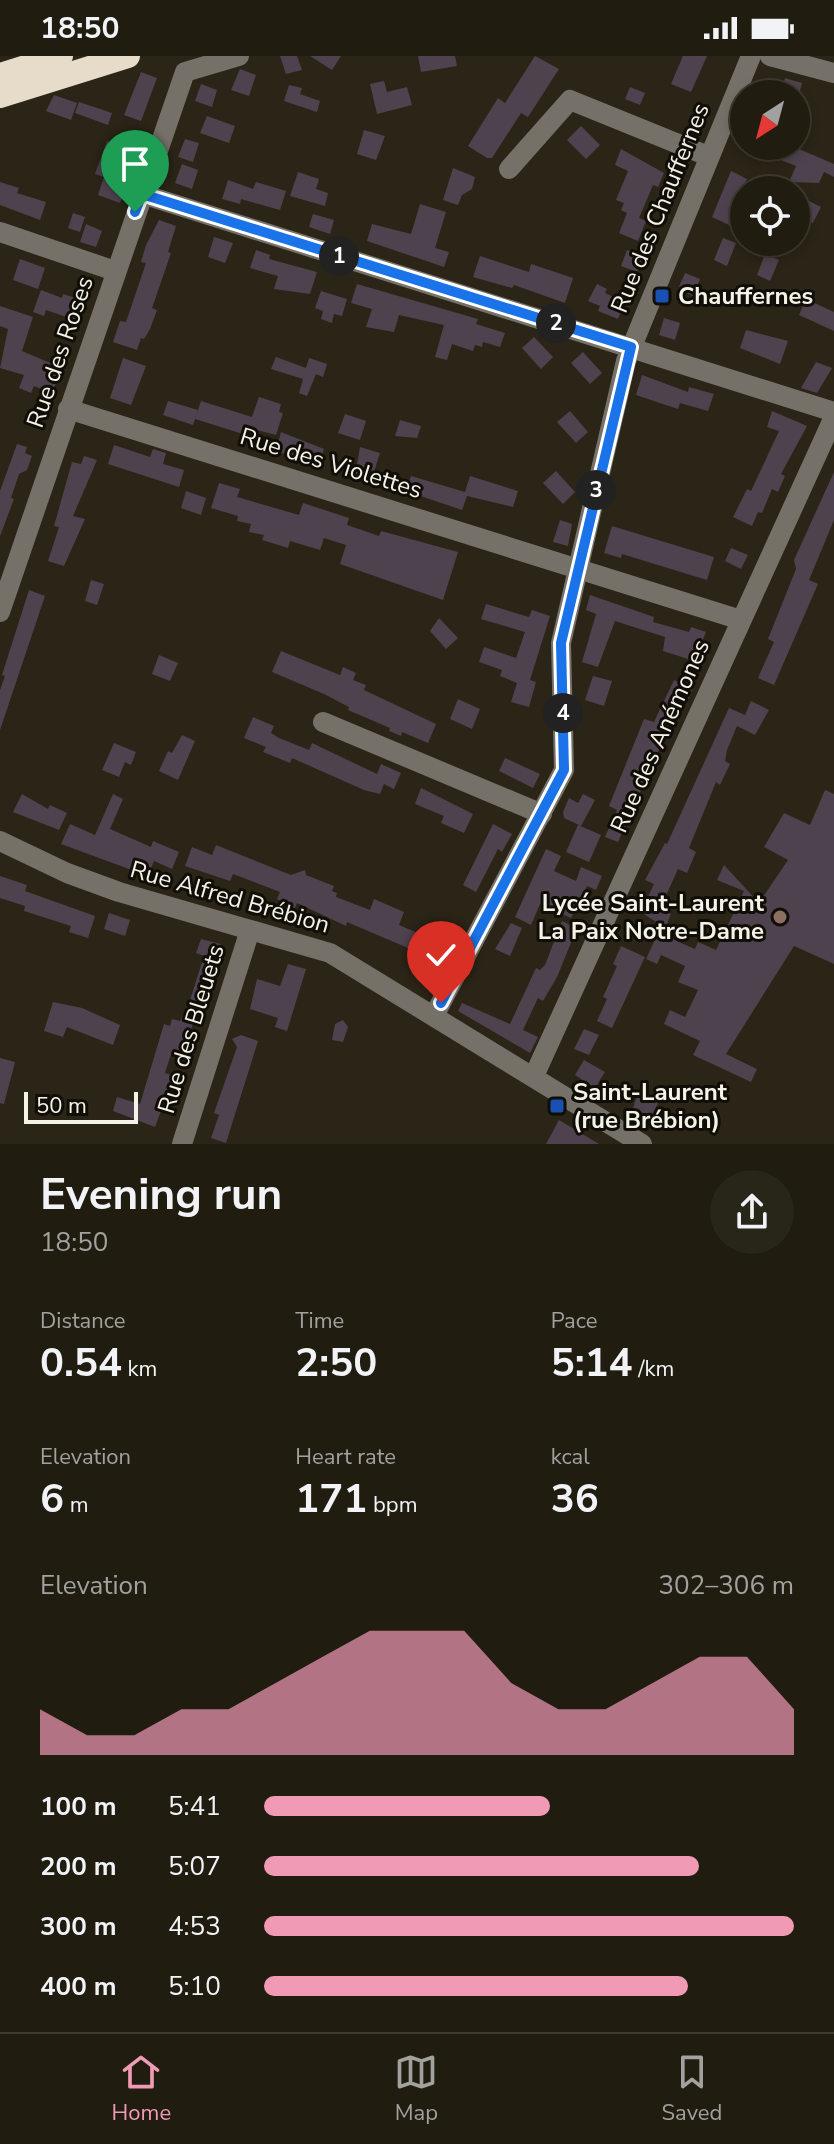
<!DOCTYPE html>
<html lang="en">
<head>
<meta charset="utf-8">
<style>
  body { margin:0; font-family:"Nunito Sans",sans-serif; background:#282519; color:#f1f3f6; height:100vh; display:flex; flex-direction:column; font-size:30px; white-space:nowrap }
  * { box-sizing:border-box; margin:0 }
  p { font-size:26px; color:#a2a19f }
  .icon { flex:none; width:44px; height:44px; fill:none; stroke:currentColor; stroke-width:2; stroke-linecap:round; stroke-linejoin:round }
  .map { position:relative; height:1088px; overflow:hidden }
  .drawer { display:flex; flex-direction:column; background:#201c10; flex:1 }
  .drawer>* { flex:none }
  .needle { width:52px; rotate:216deg }
  .controls { position:absolute; left:730px; top:24px; display:grid; gap:16px }
  .controls a { display:grid; place-items:center; width:80px; height:80px; border-radius:50%; background:#201c10; box-shadow:0 4px 12px #0003,0 0 0 2px #3d3a30; font-size:40px }
  .scale { position:absolute; left:24px; bottom:20px; width:114px; box-sizing:border-box; padding-left:8px; border:4px solid #f5f2e8; border-top:0; font-size:22px; line-height:28px; white-space:nowrap; color:#f5f2e8; -webkit-text-stroke:6px #110e08; paint-order:stroke }
  .pin { position:absolute; display:grid; place-items:center; width:68px; height:68px; color:#fff; margin:-82px -34px; border-radius:50% 50% 50% 0; rotate:-45deg; box-shadow:0 0 8px #0007 }
  .pin .icon { rotate:45deg }
  .km { position:absolute; width:40px; height:40px; margin:-20px; border-radius:50%; background:#222; color:#fff; font-size:22px; line-height:40px; text-align:center }
  .round { display:grid; place-items:center; flex:none; width:84px; height:84px; border-radius:42px; background:#282519 }
  .summary { display:flex; align-items:center; justify-content:space-between; height:136px; padding:0 40px }
  h1 { font-size:44px; font-weight:700; line-height:60px }
  .stats { display:grid; grid-template-columns:repeat(3,1fr); gap:12px; height:136px; padding:8px 40px }
  .stats div { display:grid; align-content:center }
  .stats b { font-size:40px; font-weight:700 }
  .stats small { font-size:22px; font-weight:400 }
  .stats p { font-size:22px }
  .chart { height:224px; padding:16px 40px }
  .chart p { display:flex; justify-content:space-between }
  .chart svg { width:100%; height:144px; margin-top:8px; fill:#f09ab6; opacity:.7 }
  ul { padding:0 40px; list-style:none; font-size:26px }
  li { display:grid; grid-template-columns:128px 96px 1fr; align-items:center; height:60px }
  li i { height:20px; border-radius:10px; background:#f09ab6 }
  .status { display:flex; justify-content:space-between; align-items:center; height:56px; padding:0 40px; background:#201c10; direction:ltr }
  .status svg { height:22px; fill:currentColor }
  .tab-bar { display:flex; justify-content:space-around; align-items:center; height:112px; border-top:2px solid #3d3a30; background:#201c10; font-size:22px; color:#a2a19f }
  .tab-bar a { display:grid; justify-items:center; gap:4px }
  .tab-bar .on { color:#f09ab6 }
  .map>svg:first-child { display:block }
  .building { fill:#4f424f }
  .lines { fill:none; stroke-linecap:round; stroke-linejoin:round }
  .minor { stroke:#757169; stroke-width:20 }
  .highway { stroke:#e7dbc9; stroke-width:24 }
  .route-casing { stroke:#fff; stroke-width:16 }
  .route { stroke:#1a73e8; stroke-width:10 }
  .transit-dot { fill:#1a4fb4; stroke:#110e08; stroke-width:3 }
  .education-dot { fill:#8d6e63; stroke:#110e08; stroke-width:3 }
  .labels { text-anchor:middle; stroke-width:6; stroke-linejoin:round; paint-order:stroke }
  .street-label { font-size:24px; fill:#f5f2e8; stroke:#110e08 }
  .poi-label { font-size:24px; font-weight:bold; fill:#f5f2e8; stroke:#110e08; text-anchor:start }
</style>
</head>
<body>
<div class="status"><b>18:50</b><svg viewBox="0 0 49 12"><path d="M0 12V9h3v3zM5 12V6h3v6zM10 12V3h3v9zM15 12V0h3v12zM26 1h20v11H26zM47 4h2v5h-2z"/></svg></div>
<div class="map">
<svg width="834" height="1088" viewBox="0 0 834 1088">
  <rect width="100%" height="100%" fill="#2a2516"/>
  <!-- building -->
  <g class="building">
    <polygon points="280,0 297,0 302,14 286,18"/>
    <polygon points="310,0 341,0 332,14"/>
    <polygon points="418,0 455,0 457,10 421,16"/>
    <polygon points="535,0 559,13 528,61 521,57 492,102 487,102 468,90 498,42 505,47"/>
    <polygon points="683,0 707,0 691,36 671,28"/>
    <polygon points="240,13 256,19 249,40 231,34"/>
    <polygon points="141,16 157,22 141,65 124,59"/>
    <polygon points="785,22 802,27 799,38 781,38"/>
    <polygon points="384,25 387,36 407,31 412,49 377,58 370,28"/>
    <polygon points="201,28 217,34 212,51 195,45"/>
    <polygon points="289,29 302,32 300,38 320,45 317,56 284,45"/>
    <polygon points="630,31 645,37 640,49 625,43"/>
    <polygon points="54,39 77,47 71,64 46,55"/>
    <polygon points="79,46 112,57 108,69 75,57"/>
    <polygon points="207,60 235,70 229,87 200,77"/>
    <polygon points="581,70 600,89 586,103 567,84"/>
    <polygon points="364,74 385,80 376,104 357,98"/>
    <polygon points="185,83 199,87 193,106 178,101"/>
    <polygon points="107,85 122,90 110,123 126,128 120,147 98,139 104,121 95,118"/>
    <polygon points="745,90 792,90 834,108 834,121 824,116 819,127 789,126 796,110"/>
    <polygon points="621,93 664,117 658,131 653,129 639,162 646,165 638,185 619,177 627,157 621,154 624,147 616,144 628,115 615,109"/>
    <polygon points="182,108 198,114 192,133 175,127"/>
    <polygon points="453,112 475,121 472,133 462,139 458,149 443,144"/>
    <polygon points="731,115 747,123 729,169 712,161"/>
    <polygon points="298,116 319,123 316,133 328,137 325,150 290,140"/>
    <polygon points="228,124 253,133 256,126 286,135 280,154 241,143 240,148 222,143"/>
    <polygon points="0,126 19,132 17,137 46,146 40,164 0,149"/>
    <polygon points="801,141 821,151 813,167 796,159"/>
    <polygon points="420,148 446,156 435,192 449,196 444,211 367,185 372,168 411,178"/>
    <polygon points="73,157 85,161 80,176 68,172"/>
    <polygon points="313,158 334,164 330,178 309,171"/>
    <polygon points="159,164 176,170 168,196 171,197 152,252 157,254 150,273 144,283 141,282 137,294 113,286 120,265 126,266 146,207 141,206 146,189"/>
    <polygon points="86,168 102,175 96,191 80,186"/>
    <polygon points="214,181 233,187 225,207 208,201"/>
    <polygon points="723,182 736,187 727,210 714,204"/>
    <polygon points="256,194 270,199 269,203 317,216 310,238 274,233 278,220 250,212"/>
    <polygon points="627,194 643,200 637,216 621,210"/>
    <polygon points="765,198 779,204 770,225 757,219"/>
    <polygon points="480,200 529,216 531,208 573,222 565,247 514,229 512,232 473,221"/>
    <polygon points="20,203 45,212 38,233 13,224"/>
    <polygon points="685,217 700,223 693,240 678,233"/>
    <polygon points="357,228 478,263 476,268 505,277 500,291 483,286 482,291 475,289 473,295 452,288 447,304 435,301 444,269 399,259 394,276 366,271 372,253 351,247"/>
    <polygon points="597,228 607,233 605,237 625,246 618,263 598,255 600,250 588,245"/>
    <polygon points="41,234 62,242 63,238 82,244 75,264 46,254 44,260 33,256"/>
    <polygon points="321,235 347,243 342,260 334,258 332,267 321,263 323,255 315,252"/>
    <polygon points="806,243 834,256 834,275 799,259"/>
    <polygon points="0,250 33,261 22,295 62,312 52,337 34,330 31,337 19,332 24,319 0,312 8,273 0,270"/>
    <polygon points="664,262 680,267 675,284 659,279"/>
    <polygon points="746,274 788,285 780,308 740,292"/>
    <polygon points="534,281 553,301 541,313 522,292"/>
    <polygon points="583,296 602,317 590,328 571,307"/>
    <polygon points="276,301 306,312 309,302 327,308 323,321 316,318 307,340 299,337 303,323 271,313"/>
    <polygon points="123,302 146,310 131,349 110,342"/>
    <polygon points="816,306 832,312 817,337 801,332"/>
    <polygon points="642,319 688,336 689,331 714,338 708,355 680,347 678,353 636,339"/>
    <polygon points="259,341 281,348 279,356 283,357 276,379 245,371 243,378 195,363 201,345 252,361"/>
    <polygon points="168,345 198,354 193,369 163,359"/>
    <polygon points="570,355 588,376 576,387 557,366"/>
    <polygon points="772,355 807,370 781,418 785,420 778,436 772,433 762,457 758,456 752,470 733,461 747,433 751,435 779,375 767,371"/>
    <polygon points="345,358 366,365 360,384 338,377"/>
    <polygon points="400,364 421,370 417,382 395,380"/>
    <polygon points="281,376 324,393 319,409 276,395"/>
    <polygon points="17,388 27,391 25,397 32,400 27,414 19,418 11,442 14,443 0,480 0,435"/>
    <polygon points="114,389 150,401 153,393 166,397 163,408 184,414 179,431 108,408"/>
    <polygon points="360,391 380,397 371,425 355,420"/>
    <polygon points="84,400 97,404 73,460 85,463 64,510 48,505 59,471 54,470 72,406 81,408"/>
    <polygon points="556,415 575,436 563,448 543,427"/>
    <polygon points="834,416 834,464 809,524 818,528 774,629 758,622 774,586 768,583 796,513 794,504"/>
    <polygon points="411,420 465,436 470,420 518,435 513,451 467,440 462,454 406,435"/>
    <polygon points="219,427 240,433 237,441 299,459 303,447 349,462 347,469 379,480 381,475 458,496 443,544 340,508 346,489 324,482 320,494 290,485 288,492 262,484 264,479 249,476 251,468 237,465 238,460 211,452"/>
    <polygon points="186,435 206,442 201,459 181,452"/>
    <polygon points="560,464 572,468 568,490 553,486"/>
    <polygon points="612,470 714,501 707,524 622,498 621,502 604,497"/>
    <polygon points="731,492 748,499 741,513 725,505"/>
    <polygon points="91,524 104,528 97,549 85,545"/>
    <polygon points="29,534 45,540 0,674 0,634 5,620 2,619"/>
    <polygon points="590,539 654,561 653,566 689,576 691,571 706,576 694,605 663,595 665,581 615,565 598,611 582,606 596,558 586,554"/>
    <polygon points="486,548 529,561 532,554 550,560 530,624 536,626 529,651 511,646 517,627 500,620 502,614 479,606 484,591 516,602 525,576 481,563"/>
    <polygon points="439,562 458,582 446,593 430,575"/>
    <polygon points="281,595 340,619 343,611 356,617 353,624 366,629 364,634 436,668 428,687 402,676 401,680 389,675 390,672 348,654 349,651 324,638 272,616"/>
    <polygon points="159,599 178,607 170,625 152,618"/>
    <polygon points="593,620 612,625 604,650 585,644"/>
    <polygon points="674,624 693,632 686,648 680,646 618,786 605,781 617,754 609,750 644,663 654,666"/>
    <polygon points="458,643 480,653 472,673 450,663"/>
    <polygon points="751,645 769,654 755,679 737,670 727,694 725,705 730,708 720,729 716,726 689,792 696,796 687,817 678,813 660,853 671,858 665,872 641,856 654,828 645,824 665,787 667,788 729,652 745,659"/>
    <polygon points="253,661 274,670 271,677 279,682 309,694 312,687 377,718 381,708 401,717 394,733 384,728 380,738 364,734 292,702 290,707 263,696 266,691 244,682"/>
    <polygon points="182,679 195,685 178,724 159,715 168,695 172,697"/>
    <polygon points="114,687 136,696 131,709 125,706 119,721 102,714"/>
    <polygon points="505,702 540,718 533,732 499,715"/>
    <polygon points="421,732 473,758 464,777 441,767 444,760 415,748"/>
    <polygon points="825,734 834,738 834,908 794,890 726,998 757,1013 751,1026 693,999 700,985 664,968 670,954 685,961 698,934 678,926 685,910 661,899 657,908 646,903 658,877 695,893 698,886 716,894 744,835 717,824 724,809 759,847 788,804 764,791 784,757 810,769"/>
    <polygon points="22,738 48,753 50,749 67,757 59,774 13,756"/>
    <polygon points="113,738 123,743 110,773 151,791 153,785 179,796 172,813 154,805 148,820 61,788 70,768 95,779"/>
    <polygon points="583,738 595,744 581,770 564,762 563,756 569,742 578,747"/>
    <polygon points="493,768 512,778 502,796 498,793 476,836 463,829"/>
    <polygon points="578,769 601,779 589,806 566,796"/>
    <polygon points="216,789 291,819 305,814 306,819 334,830 332,835 337,837 336,841 370,854 374,843 404,856 399,869 427,881 429,876 451,888 442,903 432,897 429,901 347,866 346,870 297,847 295,852 277,843 280,836 233,818 230,825 185,810 192,791 212,799"/>
    <polygon points="546,793 561,800 554,815 576,825 581,811 602,820 596,834 587,830 571,862 540,848 531,869 515,861"/>
    <polygon points="0,820 27,829 25,835 95,860 88,882 69,876 71,870 24,855 25,850 0,842"/>
    <polygon points="109,857 130,864 125,880 104,873"/>
    <polygon points="562,865 577,872 557,921 543,945 538,942 523,974 538,981 530,997 458,955 462,947 510,968 536,912 540,914 545,909"/>
    <polygon points="511,867 522,872 510,900 495,893"/>
    <polygon points="201,883 221,888 212,915 215,916 181,997 172,995 165,1017 174,1020 155,1071 113,1055 117,1041 140,1048 164,968 170,970 172,963 180,965 190,944 204,900 196,897"/>
    <polygon points="621,890 645,901 612,972 597,965 607,943 603,941 617,910 613,908"/>
    <polygon points="288,908 306,913 287,975 275,971 278,962 250,953 257,923 280,930"/>
    <polygon points="53,946 82,952 120,969 113,989 67,971 63,981 44,975"/>
    <polygon points="343,964 348,971 343,986 332,984 335,968"/>
    <polygon points="584,973 599,979 589,999 574,993"/>
    <polygon points="241,979 258,985 226,1087 211,1082 219,1059 214,1057 237,991 232,983"/>
    <polygon points="0,1002 15,1006 4,1048 0,1047"/>
    <polygon points="584,1004 605,1016 595,1032 575,1019"/>
    <polygon points="638,1037 658,1047 648,1069 630,1061"/>
    <polygon points="559,1064 599,1088 546,1088"/>
  </g>
  <g class="lines">
    <!-- minor -->
    <g class="minor">
      <polyline points="770,0 834,17"/>
      <polyline points="509,113 570,44 708,100"/>
      <polyline points="142,138 834,356"/>
      <polyline points="0,176 115,215"/>
      <polyline points="68,353 741,564"/>
      <polyline points="0,556 185,16 239,0"/>
      <polyline points="323,666 542,758"/>
      <polyline points="0,785 67,817 119,836 330,897 642,1088"/>
      <polyline points="435,958 564,714 561,587 626,305 751,0"/>
      <polyline points="534,1020 834,361"/>
      <polyline points="182,1088 250,874"/>
    </g>
    <!-- highway -->
    <g class="highway">
      <polyline points="0,19 61,0"/>
      <polyline points="0,40 128,0"/>
    </g>
  </g>
  <g class="lines">
    <!-- route casing -->
    <g class="route-casing">
      <polyline id="route" points="135,156 142,138 631,291 561,587 564,714 441,947"/>
    </g>
    <!-- route -->
    <use href="#route" class="route"/>
  </g>
  <!-- markers -->
  <g class="transit-dot">
    <rect x="654" y="232" width="16" height="16" rx="4"/>
    <rect x="549" y="1042" width="16" height="16" rx="4"/>
  </g>
  <circle class="education-dot" cx="780" cy="861" r="8"/>
  <g class="labels">
    <!-- street labels -->
    <g class="street-label">
      <text transform="translate(660 152) rotate(-68)" y="8">Rue des Chauffernes</text>
      <text transform="translate(60 296) rotate(-71)" y="8">Rue des Roses</text>
      <text transform="translate(331 407) rotate(17)" y="8">Rue des Violettes</text>
      <text transform="translate(660 680) rotate(-66)" y="8">Rue des Anémones</text>
      <text transform="translate(230 841) rotate(16)" y="8">Rue Alfred Brébion</text>
      <text transform="translate(191 973) rotate(-73)" y="8">Rue des Bleuets</text>
    </g>
    <!-- poi labels -->
    <g class="poi-label">
      <text x="678" y="248">Chauffernes</text>
      <text x="764" y="855" text-anchor="end">Lycée Saint-Laurent<tspan x="764" dy="28">La Paix Notre-Dame</tspan></text>
      <text x="573" y="1044">Saint-Laurent<tspan x="573" dy="28">(rue Brébion)</tspan></text>
    </g>
  </g>
</svg>
<div class="controls">
<a><svg class="needle" viewBox="-14 -14 28 28"><path d="M0-13l5 13h-10z" fill="#e53935"/><path d="M0 13l5-13h-10z" fill="#a2a19f"/></svg></a>
<a><svg class="icon" aria-label="locate" viewBox="0 0 24 24"><circle cx="12" cy="12" r="6"/><path d="M12 2v4M12 18v4M2 12h4M18 12h4"/></svg></a>
</div>
<div class="scale">50 m</div>
<div class="pin" style="left:135px;top:156px;background:#1e9e55"><svg class="icon" aria-label="arrive" viewBox="0 0 24 24"><path d="M6 21V4h12l-3 4 3 4H6"/></svg></div>
<div class="pin" style="left:441px;top:947px;background:#d93025"><svg class="icon" aria-label="check" viewBox="0 0 24 24"><path d="M5 12l5 5 9-10"/></svg></div>
<b class="km" style="left:339px;top:200px">1</b>
<b class="km" style="left:556px;top:267px">2</b>
<b class="km" style="left:596px;top:434px">3</b>
<b class="km" style="left:563px;top:657px">4</b>
</div>
<section class="drawer">
<div class="summary"><div><h1>Evening run</h1><p>18:50</p></div><a class="round"><svg class="icon" aria-label="share" viewBox="0 0 24 24"><path d="M12 15V3M7 8l5-5 5 5M5 13v7h14v-7"/></svg></a></div>
<div class="stats">
<div><p>Distance</p><b>0.54<small> km</small></b></div>
<div><p>Time</p><b>2:50</b></div>
<div><p>Pace</p><b>5:14<small> /km</small></b></div>
</div>
<div class="stats">
<div><p>Elevation</p><b>6<small> m</small></b></div>
<div><p>Heart rate</p><b>171<small> bpm</small></b></div>
<div><p>kcal</p><b>36</b></div>
</div>
<div class="chart"><p><span>Elevation</span>302–306 m</p>
<svg viewBox="0 0 160 44" preserveAspectRatio="none"><path d="M0 44V30L10 38L20 38L30 30L40 30L50 22L60 14L70 6L80 6L90 6L100 22L110 30L120 30L130 22L140 14L150 14L160 30V44z"/></svg>
</div>
<ul>
<li><b>100 m</b>5:41<i style="width:54%"></i></li>
<li><b>200 m</b>5:07<i style="width:82%"></i></li>
<li><b>300 m</b>4:53<i style="width:100%"></i></li>
<li><b>400 m</b>5:10<i style="width:80%"></i></li>
</ul>
</section>
<nav class="tab-bar">
<a class="on"><svg class="icon" aria-label="home" viewBox="0 0 24 24"><path d="M3 11l9-7 9 7M6 9v11h12V9"/></svg>Home</a>
<a><svg class="icon" aria-label="map" viewBox="0 0 24 24"><path d="M3 6l6-2 6 2 6-2v14l-6 2-6-2-6 2zM9 4v14M15 6v14"/></svg>Map</a>
<a><svg class="icon" aria-label="saved" viewBox="0 0 24 24"><path d="M7 4h10v16l-5-4-5 4z"/></svg>Saved</a>
</nav>
</body>
</html>
